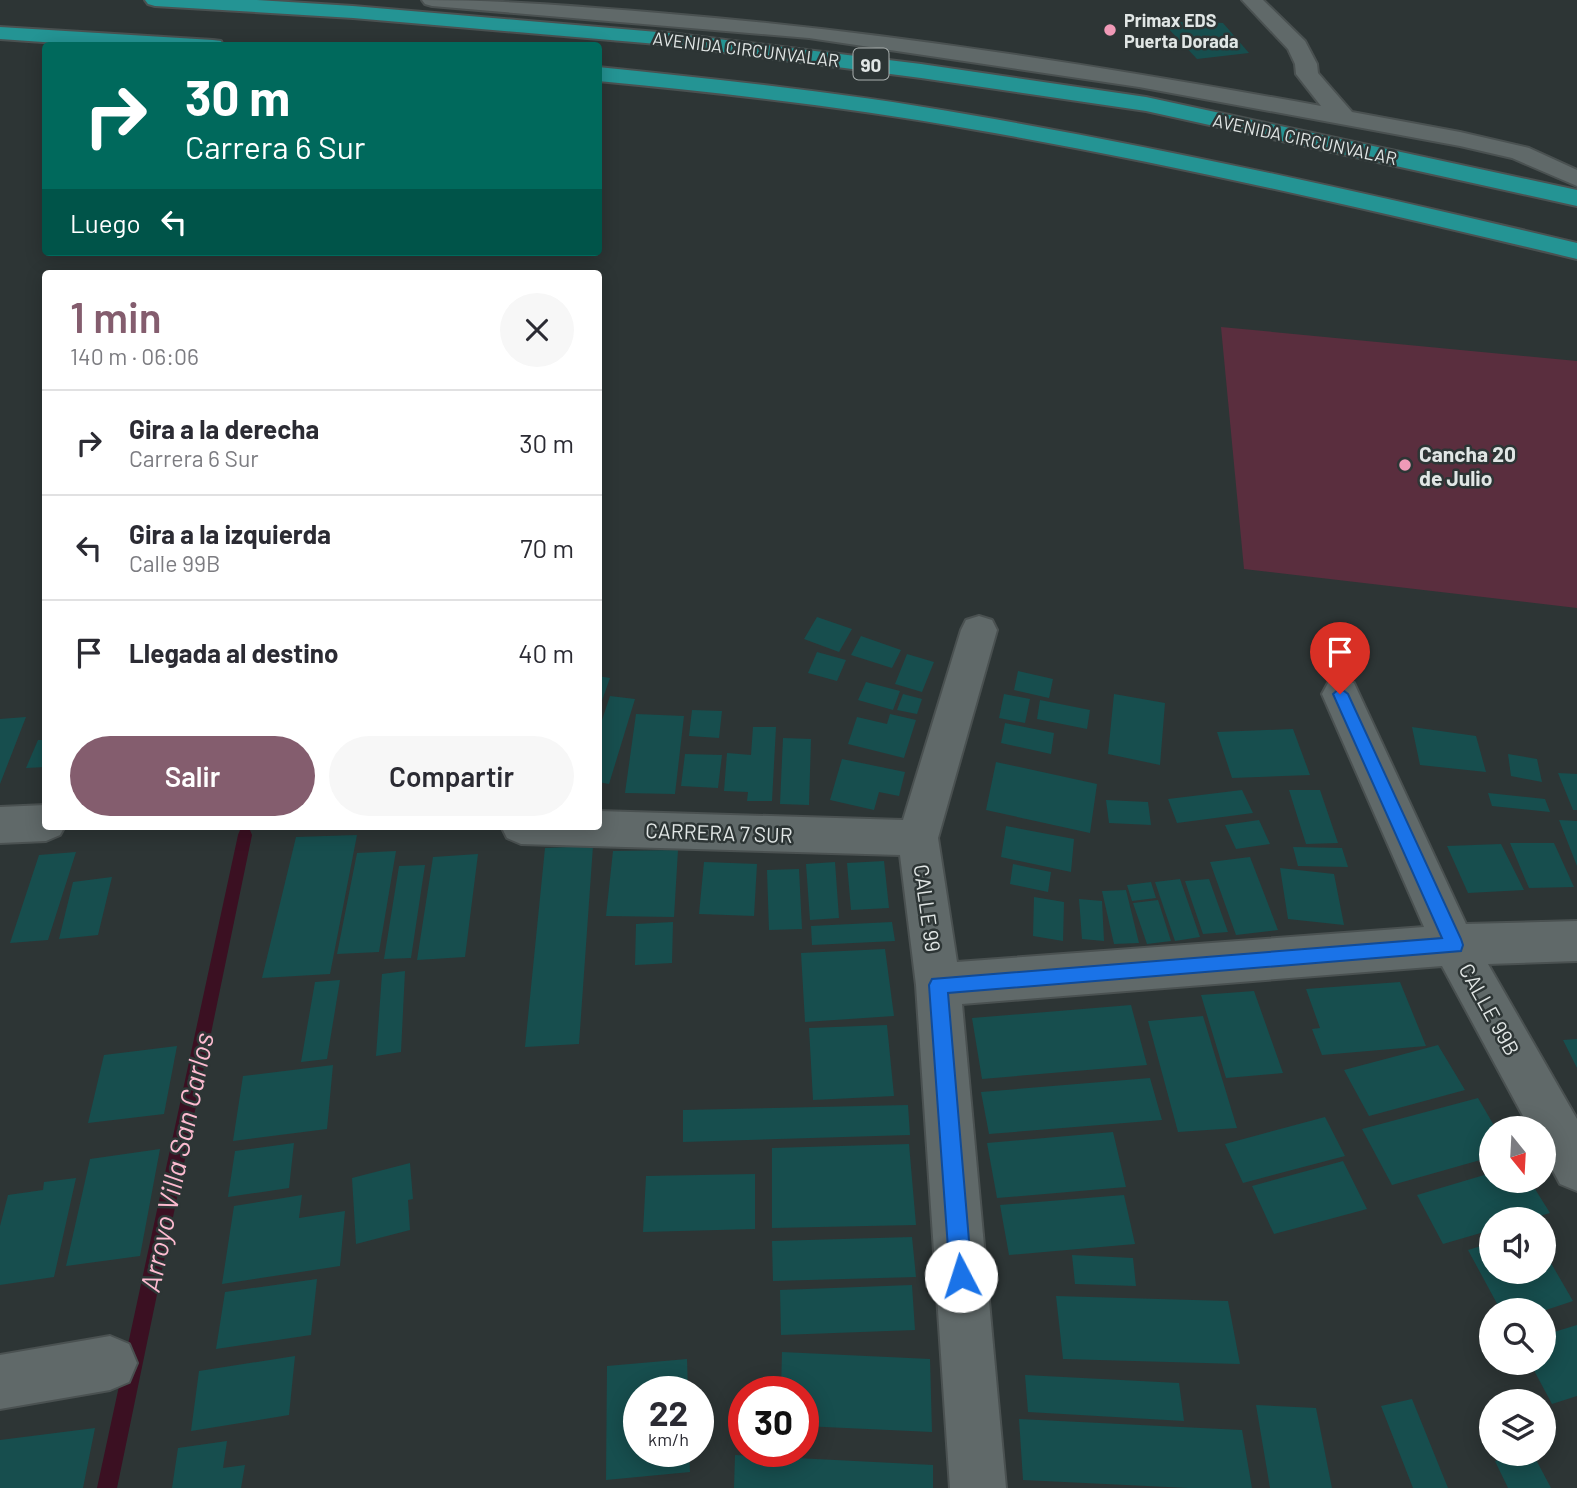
<!DOCTYPE html>
<html lang="es">
<head>
<meta charset="utf-8">
<style>
  :root { --surface:#fff; --page:#f7f7f7; --text:#2b2b33; --muted:#7c7c81; --line:#e1e1e2; --accent:#845d6e }
  body { margin:0; font-family:Barlow,sans-serif; background:var(--page); color:var(--text); height:100vh; display:flex; flex-direction:column; font-size:26px; white-space:nowrap }
  * { box-sizing:border-box; margin:0 }
  p { font-size:23px; color:var(--muted) }
  .icon { flex:none; width:38px; height:38px; fill:none; stroke:currentColor; stroke-width:2; stroke-linecap:round; stroke-linejoin:round }
  .map { position:relative; flex:1; overflow:hidden }
  .side { position:absolute; left:42px; top:270px; width:560px; height:560px; display:flex; flex-direction:column; background:var(--surface); border-radius:7px; box-shadow:0 4px 18px #0003 }
  .side>* { flex:none }
  .guide { position:absolute; left:42px; top:42px; width:560px; height:214px; border-radius:7px; box-shadow:0 4px 18px #0003; background:#00695c; color:#fff; overflow:hidden }
  .needle { width:46px; rotate:162deg }
  .tools { position:absolute; left:1479px; top:1116px; display:grid; gap:14px }
  .tools a { display:grid; place-items:center; width:77px; height:77px; border-radius:50%; background:var(--surface); box-shadow:0 4px 18px #0003; font-size:35px }
  .speed { position:absolute; left:623px; top:1376px; display:flex; gap:14px; font-size:35px; font-weight:700; text-align:center }
  .speed>* { display:grid; place-content:center; width:91px; height:91px; border-radius:50%; background:var(--surface); box-shadow:0 4px 18px #0003; line-height:1 }
  .speed small { font-size:18px; font-weight:400 }
  .speed .limit { border:10px solid #d22; background:#fff; color:#111 }
  .pin { position:absolute; display:grid; place-items:center; width:60px; height:60px; color:#fff; margin:-72px -30px; border-radius:50% 50% 50% 0; rotate:-45deg; box-shadow:0 0 7px #0007 }
  .pin .icon { rotate:45deg }
  .me { position:absolute; width:77px; margin:-38px; rotate:355deg; stroke-linejoin:round; filter:drop-shadow(0 0 5px #0008) }
  .turn { display:flex; align-items:center; gap:24px; height:147px; padding:0 28px; font-size:32px }
  .turn .icon { width:91px; height:91px; stroke-width:2.5 }
  .turn b { display:block; font-size:49px; line-height:60px }
  .then { display:flex; align-items:center; height:66px; padding:0 28px; background:#0003; gap:14px; font-size:26px }
  .round { display:grid; place-items:center; flex:none; width:74px; height:74px; border-radius:37px; background:var(--page) }
  .summary { display:flex; align-items:center; justify-content:space-between; height:119px; padding:0 28px }
  h1 { font-size:42px; font-weight:600; line-height:52px; color:var(--accent) }
  .button { display:flex; gap:14px; margin-top:auto; padding:14px 28px }
  .button a { flex:1; height:80px; border-radius:42px; background:var(--accent); color:#fff; font-size:28px; font-weight:600; line-height:80px; text-align:center }
  .button a+a { background:var(--page); color:var(--text) }
  ul { padding:0; list-style:none }
  li { display:flex; align-items:center; gap:21px; height:105px; padding:0 28px; border-top:2px solid var(--line) }
  li div { flex:1 }
  li b { display:block; font-size:26px }
  li em { font-style:normal }
  .map>svg:first-child { display:block }
  .green { fill:#5a2e3e }
  .lines { fill:none; stroke-linecap:round; stroke-linejoin:round }
  .stream { fill:#3b1022; fill-rule:evenodd }
  .building { fill:#174e4e }
  .minor-casing { stroke:#4a5151; stroke-width:4 }
  .trunk-casing { stroke:#4a5151; stroke-width:4 }
  .minor { fill:#606969; fill-rule:evenodd }
  .trunk { fill:#249494; fill-rule:evenodd }
  .route { fill:#1a73e8; stroke:#114b97; stroke-width:2 }
  .poi-dot { fill:#f09ab7; stroke:#2d3535; stroke-width:2.5 }
  .labels { text-anchor:middle; dominant-baseline:central; stroke-width:5; stroke-linejoin:round; paint-order:stroke }
  .far-poi-label { font-size:18px; font-weight:bold; fill:#e1e6e5; stroke:#2d3535; text-anchor:start }
  .far-street-label { font-size:18px; fill:#e1e6e5; stroke:#2d3535 }
  .shield { fill:#2d3535; stroke:#abb1b0; stroke-width:2 }
  .shield-label { font-size:19px; font-weight:bold; fill:#e1e6e5 }
  .poi-label { font-size:21px; font-weight:bold; fill:#e1e6e5; stroke:#2d3535; text-anchor:start }
  .street-label { font-size:21px; fill:#e1e6e5; stroke:#2d3535 }
  .near-water-label { font-size:28px; font-style:italic; fill:#fdbbd0; stroke:#2d3535 }
</style>
</head>
<body>
<div class="map">
<svg width="1577" height="1488" viewBox="0 0 1577 1488">
  <rect width="100%" height="100%" fill="#2d3535"/>
  <path class="green" d="M1221,327L1577,361V608L1244,569Z"/>
  <g class="lines">
    <path class="stream" d="M245,829L250,830L252,835L117,1488H97L238,835L240,830Z"/>
  </g>
  <path class="building" d="M1191,21L1223,23L1249,53L1197,59L1164,24Z
    M817,617L852,629L839,652L804,639Z
    M861,636L901,650L892,668L851,655Z
    M817,652L846,660L837,681L808,673Z
    M907,654L934,662L922,692L895,684Z
    M1018,671L1053,679L1049,698L1014,690Z
    M598,676L610,678L599,709H598Z
    M866,682L900,691L893,710L858,700Z
    M903,694L922,699L917,714L897,710Z
    M1004,694L1030,699L1025,723L999,718Z
    M1114,694L1165,703L1160,765L1108,754Z
    M610,696L635,699L609,784L598,782V732Z
    M1040,700L1090,710L1087,729L1037,719Z
    M692,710L722,711L719,738L689,736Z
    M636,714L684,716L675,794L625,793Z
    M890,714L916,720L904,758L848,744L857,717L887,724Z
    M26,717L0,784V719Z
    M1005,723L1054,733L1051,754L1001,743Z
    M753,727H776L772,801H747L748,792L724,791L727,753L751,755Z
    M1412,727L1476,736L1486,772L1420,765Z
    M1293,729L1310,775L1232,778L1217,732Z
    M783,738L811,739L809,805L780,804Z
    M38,740H46V767L26,768Z
    M685,754L722,755L718,788L681,786Z
    M1508,754L1537,759L1542,782L1511,776Z
    M842,759L905,772L899,796L879,792L874,810L830,800Z
    M996,762L1097,784L1090,833L986,810Z
    M1558,773L1577,774V810H1573Z
    M1242,790L1253,813L1177,823L1168,799Z
    M1289,790H1320L1338,843L1306,844Z
    M1488,793L1545,799L1550,812L1492,806Z
    M1106,800L1148,802L1151,825L1109,823Z
    M1259,820L1270,844L1236,849L1225,825Z
    M1559,820L1577,821V866Z
    M1006,826L1074,839L1071,872L1001,857Z
    M357,835L330,974L262,978L296,837Z
    M1510,843H1554L1574,887L1529,888Z
    M1501,844L1524,890L1468,893L1447,846Z
    M593,846L579,1044L525,1047L545,848Z
    M1293,847L1342,848L1348,867L1298,866Z
    M678,850L674,917L606,916L613,851Z
    M396,851L379,952L337,954L357,853Z
    M76,852L48,940L10,943L39,855Z
    M478,854L465,957L417,960L433,857Z
    M1250,857L1278,930L1236,935L1210,862Z
    M884,861L889,908L851,910L847,863Z
    M704,862L757,864L754,916L699,914Z
    M835,862L839,918L810,920L806,864Z
    M1013,864L1051,872L1048,892L1010,884Z
    M425,865L411,958L384,959L399,866Z
    M1280,868L1334,874L1344,925L1288,919Z
    M799,869L802,929L769,930L767,870Z
    M112,877L98,935L59,939L73,882Z
    M1180,879L1200,937L1175,941L1155,882Z
    M1209,879L1228,932L1203,934L1185,881Z
    M1151,882L1156,898L1132,901L1127,885Z
    M1126,890L1139,943L1114,944L1102,891Z
    M1034,897L1064,902L1063,941L1033,936Z
    M1079,899L1102,901L1104,941L1082,939Z
    M1158,900L1171,941L1147,944L1133,903Z
    M673,922L672,963L635,965L636,924Z
    M892,922L895,941L812,945L811,926Z
    M885,949L894,1016L805,1022L801,953Z
    M405,971L401,1052L376,1056L382,974Z
    M340,980L327,1059L301,1062L315,982Z
    M1400,982L1426,1046L1322,1055L1312,1029L1320,1028L1306,989Z
    M1254,991L1283,1073L1226,1078L1201,995Z
    M1131,1005L1147,1065L982,1079L972,1018Z
    M1203,1016L1237,1128L1178,1132L1148,1021Z
    M887,1025L894,1096L813,1100L809,1028Z
    M1577,1039V1068L1563,1040Z
    M1438,1045L1465,1090L1369,1116L1344,1070Z
    M177,1046L164,1114L88,1123L104,1055Z
    M333,1065L327,1129L233,1141L243,1076Z
    M1150,1078L1162,1120L989,1134L981,1092Z
    M1478,1098L1496,1129H1491V1157L1392,1185L1362,1129Z
    M908,1105L910,1135L683,1142V1110Z
    M1325,1117L1345,1156L1243,1183L1225,1144Z
    M1113,1132L1126,1187L997,1198L987,1143Z
    M294,1143L289,1188L228,1197L235,1151Z
    M909,1144L916,1225L772,1228V1148Z
    M160,1149L140,1256L66,1266L90,1159Z
    M1343,1161L1367,1209L1274,1234L1252,1186Z
    M410,1163L413,1199L408,1200L410,1230L356,1244L352,1178Z
    M1491,1173V1181H1530L1550,1213L1526,1220H1491V1230L1443,1244L1417,1195Z
    M755,1174V1229L643,1232L646,1176Z
    M76,1178L54,1277L0,1285V1226L8,1195L43,1190L44,1182Z
    M302,1195L299,1218L345,1211L340,1266L222,1284L234,1206Z
    M1124,1195L1135,1244L1009,1255L1000,1205Z
    M912,1237L916,1277L773,1281L772,1241Z
    M1491,1243V1272H1544V1251L1573,1301L1543,1311H1501L1468,1250Z
    M1072,1255L1133,1258L1136,1286L1075,1284Z
    M317,1279L311,1335L216,1349L225,1292Z
    M912,1285L915,1330L781,1335L780,1290Z
    M1056,1296L1228,1301L1240,1364L1063,1359Z
    M1577,1325V1396L1552,1404L1530,1363H1544V1335Z
    M782,1352L930,1359L932,1432L803,1426V1391H781Z
    M295,1356L289,1415L191,1431L199,1371Z
    M687,1359L688,1391H639V1451H689L690,1472L606,1480L607,1366Z
    M1025,1375L1179,1383L1184,1421L1028,1412Z
    M1412,1399L1448,1488H1413L1381,1406Z
    M1256,1405L1316,1408L1332,1488H1270Z
    M1019,1419L1242,1430L1252,1488H1188L1023,1480Z
    M95,1428L83,1488H0V1440Z
    M227,1441L223,1468L245,1465L241,1488H172L178,1448Z
    M1517,1454H1533L1551,1488H1508L1495,1461Z
    M735,1455L933,1465V1488H734Z"/>
  <g class="lines">
    <g class="minor-casing">
      <path id="minor" d="M422,0C505,0 587,7 670,14C889,32 1105,67 1321,106L1296,74L1295,64L1288,49L1242,0H1263L1305,41L1317,64L1318,73L1352,112L1460,132L1529,148L1577,170V186L1512,158L1460,146L1139,87L809,38L432,6L425,4Z
        M979,616L992,620L997,630L938,838L957,962L1424,927L1322,694L1328,683L1341,679L1354,683L1466,924L1577,921V961L1488,964L1577,1119V1191L1560,1184L1544,1154V1129H1530L1442,966L962,1004L1006,1488H950L916,985L900,855L521,844L507,838L501,826H598V811L903,820L961,630L966,620Z
        M46,805V826H65L60,835L46,841L0,843V807Z
        M110,1336L129,1344L137,1363L129,1382L110,1390L0,1409V1355Z"/>
    </g>
    <g class="trunk-casing">
      <path id="trunk" d="M145,0H257L353,6L669,33L921,64L1146,97L1577,190V206L1146,111L921,78L669,45L353,18L155,6L148,4Z
        M0,27L213,40L221,41L223,46H100L0,39Z
        M598,67C723,80 848,93 971,115C1175,150 1376,195 1577,243V259C1376,211 1175,164 971,129C848,107 723,93 598,81Z"/>
    </g>
    <use href="#minor" class="minor"/>
    <use href="#trunk" class="trunk"/>
  </g>
  <path class="route" d="M1340,688L1348,694L1461,939L1463,945L1461,951L948,993L972,1276L968,1284L961,1287L953,1284L950,1276L929,985L932,979L1442,938L1333,694Z"/>
  <g class="poi-dot">
    <circle cx="1110" cy="30" r="7"/>
    <circle cx="1405" cy="465" r="7"/>
  </g>
  <g class="labels">
    <g class="far-poi-label">
      <text x="1124" y="20">Primax EDS<tspan x="1124" dy="21">Puerta Dorada</tspan></text>
    </g>
    <g class="far-street-label">
      <text transform="translate(746 49) rotate(7)">AVENIDA CIRCUNVALAR</text>
      <text transform="translate(1305 139) rotate(12)">AVENIDA CIRCUNVALAR</text>
    </g>
    <rect class="shield" x="853.5" y="48.5" width="35" height="31" rx="5"/>
    <g class="shield-label">
      <text x="871" y="64">90</text>
    </g>
    <g class="poi-label">
      <text x="1419" y="453">Cancha 20<tspan x="1419" dy="24">de Julio</tspan></text>
    </g>
    <g class="street-label">
      <text transform="translate(719 832) rotate(2)">CARRERA 7 SUR</text>
      <text transform="translate(928 908) rotate(82)">CALLE 99</text>
      <text transform="translate(1490 1009) rotate(61)">CALLE 99B</text>
    </g>
    <g class="near-water-label">
      <text transform="translate(176 1162) rotate(-78)">Arroyo Villa San Carlos</text>
    </g>
  </g>
</svg>
<div class="tools">
<a><svg class="needle" viewBox="-14 -14 28 28"><path d="M0-13l5 13h-10z" fill="#e53935"/><path d="M0 13l5-13h-10z" fill="#7c7c81"/></svg></a>
<a><svg class="icon" aria-label="sound" viewBox="0 0 24 24"><path d="M4 9h4l5-4v14l-5-4H4zM17 9q2 3 0 6"/></svg></a>
<a><svg class="icon" aria-label="search" viewBox="0 0 24 24"><circle cx="10" cy="10" r="6"/><path d="M15 15l6 6"/></svg></a>
<a><svg class="icon" aria-label="layers" viewBox="0 0 24 24"><path d="M12 4l9 5-9 5-9-5zM3 14l9 5 9-5"/></svg></a>
</div>
<div class="speed"><div>22<small>km/h</small></div><div class="limit">30</div></div>
<div class="pin" style="left:1340px;top:694px;background:#d93025"><svg class="icon" aria-label="arrive" viewBox="0 0 24 24"><path d="M6 21V4h12l-3 4 3 4H6"/></svg></div>
<svg class="me" style="left:961px;top:1276px" viewBox="-20 -20 40 40"><circle r="19" fill="#fff"/><path d="M0-13L10 11 0 6-10 11z" fill="#1a73e8"/></svg>
<div class="guide">
<div class="turn"><svg class="icon" aria-label="right" viewBox="0 0 24 24"><path d="M7 20v-9h11M14 6l5 5-5 5"/></svg><div><b>30 m</b>Carrera 6 Sur</div></div>
<div class="then">Luego<svg class="icon" aria-label="left" viewBox="0 0 24 24"><path d="M17 20v-9H6M10 6l-5 5 5 5"/></svg></div>
</div>
<section class="side">
<div class="summary"><div><h1>1 min</h1><p>140 m · 06:06</p></div><a class="round"><svg class="icon" aria-label="close" viewBox="0 0 24 24"><path d="M6 6l12 12M18 6L6 18"/></svg></a></div>
<ul>
<li><svg class="icon" aria-label="right" viewBox="0 0 24 24"><path d="M7 20v-9h11M14 6l5 5-5 5"/></svg><div><b>Gira a la derecha</b><p>Carrera 6 Sur</p></div><em>30 m</em></li>
<li><svg class="icon" aria-label="left" viewBox="0 0 24 24"><path d="M17 20v-9H6M10 6l-5 5 5 5"/></svg><div><b>Gira a la izquierda</b><p>Calle 99B</p></div><em>70 m</em></li>
<li><svg class="icon" aria-label="arrive" viewBox="0 0 24 24"><path d="M6 21V4h12l-3 4 3 4H6"/></svg><div><b>Llegada al destino</b></div><em>40 m</em></li>
</ul>
<div class="button"><a>Salir</a><a>Compartir</a></div>
</section>
</div>
</body>
</html>
